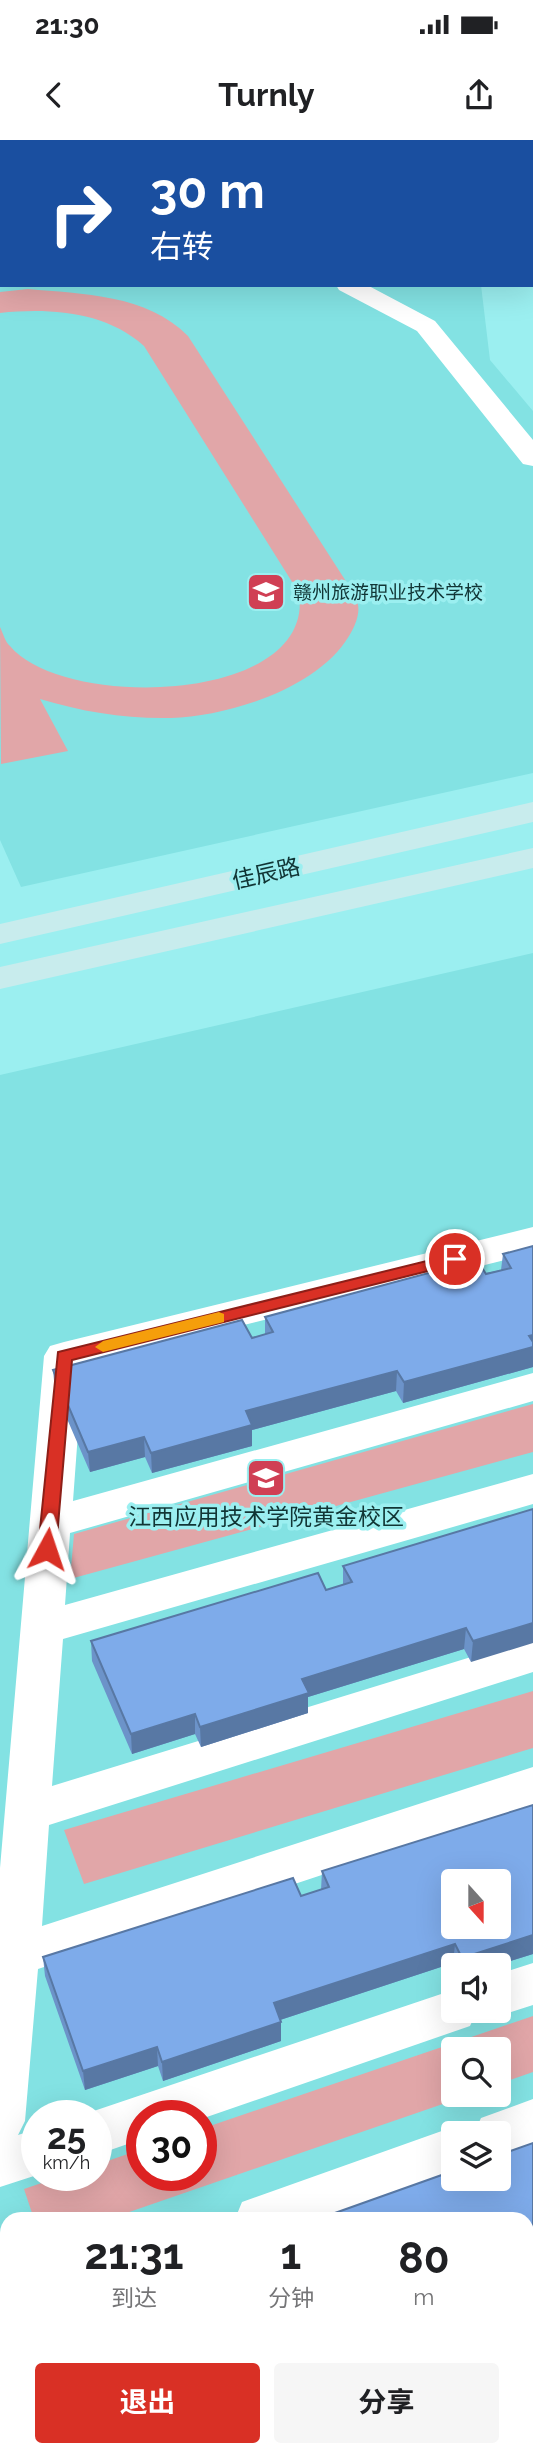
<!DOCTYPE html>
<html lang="zh">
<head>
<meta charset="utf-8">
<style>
  :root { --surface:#fff; --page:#f6f6f6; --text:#202124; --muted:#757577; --accent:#d93025 }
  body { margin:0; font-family:Raleway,"Noto Sans SC",sans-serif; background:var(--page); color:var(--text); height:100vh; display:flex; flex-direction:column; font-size:26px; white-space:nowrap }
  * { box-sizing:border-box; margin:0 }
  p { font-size:23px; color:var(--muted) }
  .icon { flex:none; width:38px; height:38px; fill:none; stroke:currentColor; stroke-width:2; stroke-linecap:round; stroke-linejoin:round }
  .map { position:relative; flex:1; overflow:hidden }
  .drawer { position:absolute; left:0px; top:2072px; width:534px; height:245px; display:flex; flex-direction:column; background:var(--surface); border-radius:21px 21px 0 0; box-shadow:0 7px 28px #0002 }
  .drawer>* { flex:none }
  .banner { position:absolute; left:0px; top:0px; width:534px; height:147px; box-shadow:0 7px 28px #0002; background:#1a4fa0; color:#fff; overflow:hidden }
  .needle { width:46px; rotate:159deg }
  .buttons { position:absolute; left:441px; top:1729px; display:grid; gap:14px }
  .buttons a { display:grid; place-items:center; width:70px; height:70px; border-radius:7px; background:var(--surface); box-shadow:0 7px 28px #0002; font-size:35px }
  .speed { position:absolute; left:21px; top:1960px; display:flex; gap:14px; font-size:35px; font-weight:700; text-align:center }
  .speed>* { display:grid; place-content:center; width:91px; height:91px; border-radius:50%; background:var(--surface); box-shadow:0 7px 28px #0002; line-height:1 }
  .speed small { font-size:18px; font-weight:400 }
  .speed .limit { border:10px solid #d22; background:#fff; color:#111 }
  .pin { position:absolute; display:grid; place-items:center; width:60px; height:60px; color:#fff; margin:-30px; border:4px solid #fff; border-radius:50%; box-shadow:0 2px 7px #0007 }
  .me { position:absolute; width:77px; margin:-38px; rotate:5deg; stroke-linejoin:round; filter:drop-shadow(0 0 5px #0008) }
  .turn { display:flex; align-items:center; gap:24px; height:147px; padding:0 35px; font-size:32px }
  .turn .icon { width:91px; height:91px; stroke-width:2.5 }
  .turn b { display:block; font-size:49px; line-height:60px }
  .eta { display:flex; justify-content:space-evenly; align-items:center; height:119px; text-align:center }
  .eta b { font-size:42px; font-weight:700; line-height:49px }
  .cta { display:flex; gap:14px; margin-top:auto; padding:14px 35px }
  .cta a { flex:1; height:80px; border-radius:7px; background:var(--accent); color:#fff; font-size:28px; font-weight:700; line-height:80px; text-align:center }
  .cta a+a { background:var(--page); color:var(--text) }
  .status { display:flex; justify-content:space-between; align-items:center; height:49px; padding:0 35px; background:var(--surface); direction:ltr }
  .status svg { height:19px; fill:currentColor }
  header { display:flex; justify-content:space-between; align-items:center; height:91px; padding:0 35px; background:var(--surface); font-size:32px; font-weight:700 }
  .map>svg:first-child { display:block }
  .built { fill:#83e2e3; fill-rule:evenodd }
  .green { fill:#e1a6a8 }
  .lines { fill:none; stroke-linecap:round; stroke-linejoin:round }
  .street { fill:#fff; fill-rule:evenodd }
  .secondary { fill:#c8eced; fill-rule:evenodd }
  .wall { fill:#6c93c9 }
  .shaded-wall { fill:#5878a4 }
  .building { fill:#7eabea; stroke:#5878a4; stroke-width:2; fill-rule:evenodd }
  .route { fill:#d93025; stroke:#8d1f18; stroke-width:2 }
  .slow { fill:#f59e0b }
  .labels { text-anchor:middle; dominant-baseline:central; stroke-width:7; stroke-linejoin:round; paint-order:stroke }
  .far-poi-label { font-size:19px; fill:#113535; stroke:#9beff0; text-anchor:start }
  .street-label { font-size:23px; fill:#113535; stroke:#9beff0 }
  .poi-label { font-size:23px; fill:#113535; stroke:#9beff0 }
</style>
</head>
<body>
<div class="status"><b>21:30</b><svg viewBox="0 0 49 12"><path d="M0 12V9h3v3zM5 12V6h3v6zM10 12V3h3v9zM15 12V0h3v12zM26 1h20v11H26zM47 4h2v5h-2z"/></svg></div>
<header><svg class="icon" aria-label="back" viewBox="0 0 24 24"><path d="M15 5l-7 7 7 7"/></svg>Turnly<svg class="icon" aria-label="share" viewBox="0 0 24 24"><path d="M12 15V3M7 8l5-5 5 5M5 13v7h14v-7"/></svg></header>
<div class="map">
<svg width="533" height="2317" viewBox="0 0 533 2317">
  <rect width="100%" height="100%" fill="#9beff0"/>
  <path class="built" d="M0,0H463L2,2V145H481L490,220L533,271V633L21,747L0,700Z
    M533,813V2317H0V935ZM453,1741H499V1787H453ZM453,1825H499V1871H453ZM453,1909H499V1955H453ZM37,1976H96V2035H37ZM142,1976H201V2035H142ZM453,1993H499V2039H453ZM7,2079H527V2310H7Z"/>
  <path class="green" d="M28,149C82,154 147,154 188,196L349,446C352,452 357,459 358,465C360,475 354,488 349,496C318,548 230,576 171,578C126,579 83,572 40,559L68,611L1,624L0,487C3,493 5,502 10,506C64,571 316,564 299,453L144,206C105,171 49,168 0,173V152Z
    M533,1264V1312L70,1439L74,1394Z
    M533,1551V1608L84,1744L64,1690Z
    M533,1876V1932L499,1944V1909H453V1955H469L109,2079H34L24,2049L65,2035H96V2025L142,2009V2035H201V1989Z
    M533,2250V2317H363L381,2310H527V2253Z"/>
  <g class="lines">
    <path class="street" d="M197,0H219V2H197Z
      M336,145H367L435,181L533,300V326L523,324L417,191L339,150Z
      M533,1087V1113L83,1225L73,1361L533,1233V1261L70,1393L65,1465L533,1334V1364L63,1499L52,1646L533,1498V1532L49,1685L42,1786L533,1627V1665L38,1829L25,1981L18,1995L37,1989V2035L0,2047V1728L44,1216L50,1206L64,1202Z
      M533,1823V1865L499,1876L484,1871H499V1834Z
      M453,1850V1871H477L470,1886L201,1979V1976H142V1999L96,2015V1976H79Z
      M533,1959V2005L499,2017V1993H474L481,1978Z
      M453,1987L469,1993H453V2033L326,2079H235L242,2062Z
      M7,2144V2194L0,2197V2147Z
      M533,2172V2223L527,2225V2174Z
      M193,2310H263L260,2317H190Z"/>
    <path class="secondary" d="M533,662V682L0,804V784Z
      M533,708V728L0,849V827Z"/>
  </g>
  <path class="wall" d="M2,0H150V2H38Z
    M0,17H2V87H0Z
    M533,1106V1227L403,1263L396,1251L252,1290V1306L152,1333L145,1317L90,1332L55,1251L53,1230L252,1198L265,1195V1177L501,1130L503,1114Z
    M533,1369L471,1522L464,1509L308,1557V1573L201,1607L195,1594L132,1614L92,1521L91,1501L326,1450L343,1445V1426Z
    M533,1665V1814L498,1825H454L453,1823L280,1880L281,1882V1901L163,1941L158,1926L85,1950L45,1836L43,1817L301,1756L321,1750L322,1731Z"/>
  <path class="shaded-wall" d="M533,1195V1227L403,1263L404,1242Z
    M397,1231L396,1251L252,1290V1306L152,1333L151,1313L246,1271Z
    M144,1297L145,1317L90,1332L88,1312Z
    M533,1483V1503L471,1522L473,1501Z
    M466,1488L464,1509L308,1557V1573L201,1607L200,1587L302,1539Z
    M195,1574V1594L132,1614L131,1594Z
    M533,1795V1814L498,1825H461L462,1818Z
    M455,1804L453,1823L274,1882V1863Z
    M281,1882V1901L163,1941L162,1922Z
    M157,1907L158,1926L85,1950L83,1931Z
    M533,2128V2145L527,2147V2130Z
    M65,2310H80L66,2315Z"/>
  <path class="building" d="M60,0H144V2H60Z
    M255,0H376L375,2H254Z
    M0,17H2V71L0,70Z
    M533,1106V1195L529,1196L533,1202V1207L404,1242L397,1231L246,1271L252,1285L151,1313L144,1297L88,1312L53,1230L242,1180L252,1198L273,1192L265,1177L477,1120L486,1134L511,1128L503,1114Z
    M533,1369V1483L473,1501L466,1488L302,1539L309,1553L200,1587L195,1574L131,1594L91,1501L318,1433L326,1450L352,1442L343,1426Z
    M533,1665V1795L462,1818L455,1804L274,1863L281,1882L162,1922L157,1907L83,1931L43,1817L293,1738L301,1756L329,1747L322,1731ZM453,1741H499V1787H453Z
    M533,2003V2128L527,2130V2079H318L453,2031V2039H499V2015Z"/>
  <path class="route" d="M455,1114L460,1116V1123L72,1220L56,1409L47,1416L41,1414L38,1409L58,1212Z"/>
  <path class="slow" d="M219,1172L224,1174V1182L103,1212L95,1207L103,1201Z"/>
  <defs>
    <g id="school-square" transform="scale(2.0125)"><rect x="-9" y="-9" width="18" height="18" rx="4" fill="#d03f54" stroke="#9beff0"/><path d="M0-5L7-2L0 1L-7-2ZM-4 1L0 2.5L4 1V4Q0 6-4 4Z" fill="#fff"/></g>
    <g id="university-square" transform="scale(2.0125)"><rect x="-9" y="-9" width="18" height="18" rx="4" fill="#d03f54" stroke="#9beff0"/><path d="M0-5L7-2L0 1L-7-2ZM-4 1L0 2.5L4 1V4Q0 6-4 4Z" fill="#fff"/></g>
  </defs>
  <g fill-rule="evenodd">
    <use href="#school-square" x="266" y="452"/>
    <use href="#university-square" x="266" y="1338"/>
  </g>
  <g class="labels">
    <g class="far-poi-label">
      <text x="293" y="452">赣州旅游职业技术学校</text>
    </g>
    <g class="street-label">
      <text transform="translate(266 733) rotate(-13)">佳辰路</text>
    </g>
    <g class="poi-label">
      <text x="266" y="1376">江西应用技术学院黄金校区</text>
    </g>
  </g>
</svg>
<div class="buttons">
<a><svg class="needle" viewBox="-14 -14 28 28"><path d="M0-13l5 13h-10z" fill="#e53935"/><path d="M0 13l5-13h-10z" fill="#757577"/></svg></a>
<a><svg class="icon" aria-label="sound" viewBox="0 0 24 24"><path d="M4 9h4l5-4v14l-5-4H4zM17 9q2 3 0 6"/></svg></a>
<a><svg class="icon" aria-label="search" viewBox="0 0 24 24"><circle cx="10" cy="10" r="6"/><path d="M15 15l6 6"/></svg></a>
<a><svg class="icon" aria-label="layers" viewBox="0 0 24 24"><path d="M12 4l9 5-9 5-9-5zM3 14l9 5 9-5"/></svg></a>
</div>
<div class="speed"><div>25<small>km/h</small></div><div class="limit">30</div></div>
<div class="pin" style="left:455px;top:1119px;background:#d93025"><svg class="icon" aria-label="arrive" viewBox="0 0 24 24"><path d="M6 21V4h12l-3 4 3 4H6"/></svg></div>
<svg class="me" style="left:47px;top:1409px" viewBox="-20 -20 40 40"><path d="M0-17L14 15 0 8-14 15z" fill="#d93025" stroke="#fff" stroke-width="4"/></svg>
<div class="banner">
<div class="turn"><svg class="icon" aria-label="right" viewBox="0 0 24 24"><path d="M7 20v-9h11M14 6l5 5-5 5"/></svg><div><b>30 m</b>右转</div></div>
</div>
<section class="drawer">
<div class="eta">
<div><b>21:31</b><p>到达</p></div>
<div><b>1</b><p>分钟</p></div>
<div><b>80</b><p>m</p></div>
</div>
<div class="cta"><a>退出</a><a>分享</a></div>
</section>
</div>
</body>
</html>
